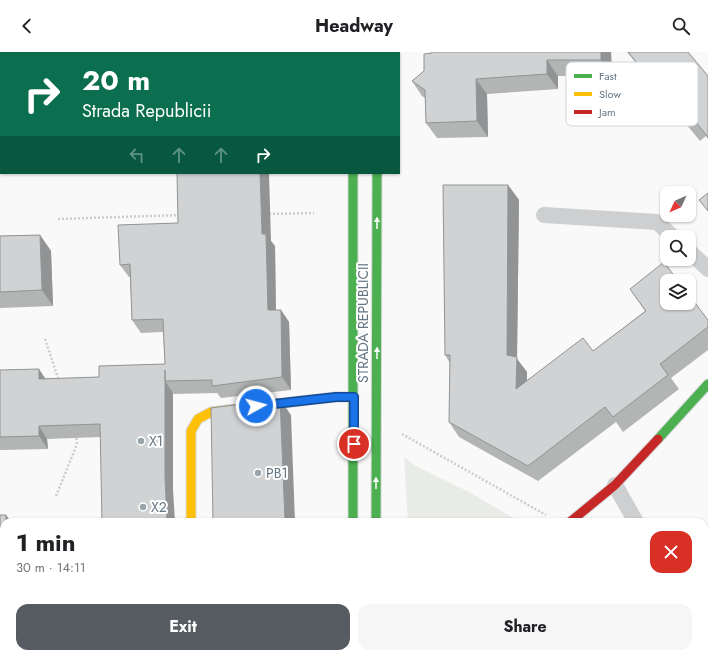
<!DOCTYPE html>
<html lang="en">
<head>
<meta charset="utf-8">
<style>
  :root { --surface:#fff; --page:#f6f6f6; --text:#202124; --muted:#757577; --accent:#565c61 }
  body { margin:0; font-family:Jost,sans-serif; background:var(--page); color:var(--text); height:100vh; display:flex; flex-direction:column; font-size:15px; white-space:nowrap }
  * { box-sizing:border-box; margin:0 }
  p { font-size:13px; color:var(--muted) }
  .icon { flex:none; width:22px; height:22px; fill:none; stroke:currentColor; stroke-width:2; stroke-linecap:round; stroke-linejoin:round }
  .map { position:relative; flex:1; overflow:hidden }
  .panel { position:absolute; left:0px; top:466px; width:708px; height:140px; display:flex; flex-direction:column; background:var(--surface); border-radius:12px 12px 0 0; box-shadow:0 1px 3px #0004 }
  .panel>* { flex:none }
  .guide { position:absolute; left:0px; top:0px; width:400px; height:122px; box-shadow:0 1px 3px #0004; background:#0b6e4f; color:#fff; overflow:hidden }
  .needle { width:26px; rotate:226deg }
  .tools { position:absolute; left:660px; top:134px; display:grid; gap:8px }
  .tools a { display:grid; place-items:center; width:36px; height:36px; border-radius:8px; background:var(--surface); box-shadow:0 1px 3px #0004; font-size:20px }
  .pin { position:absolute; display:grid; place-items:center; width:34px; height:34px; color:#fff; margin:-17px; border:2px solid #fff; border-radius:50%; box-shadow:0 1px 4px #0007 }
  .me { position:absolute; width:44px; margin:-22px; rotate:83deg; stroke-linejoin:round; filter:drop-shadow(0 0 3px #0008) }
  .turn { display:flex; align-items:center; gap:14px; height:84px; padding:0 16px; font-size:18px }
  .turn .icon { width:52px; height:52px; stroke-width:2.5 }
  .turn b { display:block; font-size:28px; line-height:34px }
  .lanes { display:flex; align-items:center; height:38px; padding:0 16px; background:#0003; justify-content:center; gap:20px; direction:ltr }
  .lanes .off { opacity:.35 }
  .round { display:grid; place-items:center; flex:none; width:42px; height:42px; border-radius:12px; background:var(--page) }
  .head { display:flex; align-items:center; justify-content:space-between; height:68px; padding:0 16px }
  h1 { font-size:24px; font-weight:700; line-height:30px }
  .action { display:flex; gap:8px; margin-top:auto; padding:8px 16px }
  .action a { flex:1; height:46px; border-radius:12px; background:var(--accent); color:#fff; font-size:16px; font-weight:700; line-height:46px; text-align:center }
  .action a+a { background:var(--page); color:var(--text) }
  header { display:flex; justify-content:space-between; align-items:center; height:52px; padding:0 16px; background:var(--surface); font-size:18px; font-weight:700 }
  .map>svg:first-child { display:block }
  .green { fill:#e8ebe6 }
  .lines { fill:none; stroke-linecap:round; stroke-linejoin:round }
  .fast-casing { stroke:#d5d6d7; stroke-width:11 }
  .slow-casing { stroke:#d5d6d7; stroke-width:11 }
  .jam-casing { stroke:#d5d6d7; stroke-width:11 }
  .path { stroke:#cbcccd; stroke-width:2.5; stroke-dasharray:2 2; stroke-linecap:butt }
  .lane { stroke:#cecfd0; stroke-width:16 }
  .street { stroke:#cecfd0; stroke-width:22 }
  .fast { stroke:#4caf50; stroke-width:9 }
  .slow { stroke:#ffc107; stroke-width:9 }
  .jam { stroke:#c62828; stroke-width:9 }
  .wall { fill:#b3b5b5 }
  .shaded-wall { fill:#929394 }
  .building { fill:#d0d2d3; stroke:#929394 }
  .oneway { fill:#f6fbf6 }
  .route-casing { stroke:#114b97; stroke-width:10 }
  .route { stroke:#1a73e8; stroke-width:7 }
  .poi-dot { fill:#99a4ac; stroke:#fff; stroke-width:1.5 }
  .labels { text-anchor:middle; dominant-baseline:central; stroke-width:4; stroke-linejoin:round; paint-order:stroke }
  .street-label { font-size:14px; fill:#657683; stroke:#fff }
  .poi-label { font-size:14px; fill:#657683; stroke:#fff; text-anchor:start }
  .key { fill:#fff; stroke:#d1d6da; stroke-width:1 }
  .key-label { font-size:11px; fill:#657683 }
</style>
</head>
<body>
<header><svg class="icon" aria-label="back" viewBox="0 0 24 24"><path d="M15 5l-7 7 7 7"/></svg>Headway<svg class="icon" aria-label="search" viewBox="0 0 24 24"><circle cx="10" cy="10" r="6"/><path d="M15 15l6 6"/></svg></header>
<div class="map">
<svg width="708" height="606" viewBox="0 0 708 606">
  <rect width="100%" height="100%" fill="#f9f9f9"/>
  <path class="green" d="M404,405L414,413L471,441L520,470H408Z"/>
  <g class="lines">
    <g class="fast-casing">
      <path id="fast" d="M353,0V1
        M353,121V470
        M300,349L336,345H354
        M658,387L708,332
        M376,470L377,121
        M393,602L394,606
        M357,606L372,602"/>
    </g>
    <g class="slow-casing">
      <path id="slow" d="M375,0V1
        M191,470V379L198,367L211,360L300,349"/>
    </g>
    <g class="jam-casing">
      <path id="jam" d="M570,470L615,433L658,387"/>
    </g>
    <path class="path" d="M269,162L314,161
      M58,167L182,163
      M45,287L59,329
      M402,382L546,463
      M56,444L77,392L76,382"/>
    <path class="lane" d="M544,163L657,170L673,185
      M689,199L708,217
      M615,433L636,470
      M700,602L701,606
      M594,606L596,602"/>
    <path class="street" d="M46,606L55,602"/>
    <use href="#fast" class="fast"/>
    <use href="#slow" class="slow"/>
    <use href="#jam" class="jam"/>
  </g>
  <path class="wall" d="M611,0L612,23L558,24V37L487,42L488,85L437,86L426,71L425,46L422,44L412,29L424,19Z
    M627,0H688L708,24V87L706,84L700,89Z
    M508,133L519,148L517,307L527,320V328L593,299L645,259L630,237L708,268V298L671,326L679,337L623,380L616,370L538,429L459,385L449,370L450,311L445,303Z
    M178,171L271,189L275,194L276,258H281L289,270L291,338L221,346L217,341L174,342L173,341V437L101,385L47,387L48,397L0,398V318L46,327L99,325L165,312L163,280L141,281L132,268L130,225H129L120,213Z
    M40,183L51,199L53,254L0,256V184Z
    M0,463H6L11,470H4V542H0Z
    M217,602H245L238,606H237L235,603L229,606H220Z
    M456,602H574L570,606H457Z"/>
  <path class="shaded-wall" d="M256,0H265V1H256Z
    M601,0H611L612,23L601,8Z
    M547,8L558,24V37L547,22Z
    M476,27L487,42L488,85L477,69Z
    M260,121H269L271,189L275,194L276,271L268,258L262,182Z
    M508,133L519,148L517,307L527,320L526,351L516,337L507,303Z
    M40,183L51,199L53,254L42,238Z
    M281,258L289,270L291,338L282,325Z
    M39,317L47,329L39,327Z
    M165,318V329L173,341V437L175,470H167L165,425Z
    M280,347L291,363L295,470H285Z
    M39,374L47,387L48,397L39,384Z
    M6,463L11,470H6Z
    M172,602H182L183,606H173Z"/>
  <path class="building" d="M173,0H256V1H173Z
    M432,0H601V8H547V22L476,27L477,69L426,71L425,38L412,29L424,19V2L432,1Z
    M628,0H688L708,24V85L695,69L689,73Z
    M177,121H260L262,182H266L268,258H281L282,325L212,334V328L165,329V318V425L167,470H102L100,372L39,374V384L0,385V318L39,317V327L99,325V314L165,312L163,267L132,268L130,212L120,213L118,173L178,171Z
    M443,133H508L507,303L517,305L516,337L583,286L593,299L646,259L630,237L664,210L678,229H667V251H689V243L708,268V275L660,312L668,323L613,365L605,355L528,414L449,370L450,303H445Z
    M708,141V159L699,148Z
    M40,183L42,238L0,240V184Z
    M280,347L285,470H213L211,356Z
    M0,463H6V470H4V526H0Z
    M86,602H172L173,606H78Z
    M456,602H545L540,606H457Z"/>
  <defs><path id="oneway-solid" d="M-6-.8H1V-3.2L6.5 0L1 3.2V.8H-6Z"/></defs>
  <g class="oneway">
    <use href="#oneway-solid" transform="translate(377 171) rotate(-90)"/>
    <use href="#oneway-solid" transform="translate(377 301) rotate(-90)"/>
    <use href="#oneway-solid" transform="translate(376 431) rotate(-90)"/>
  </g>
  <g class="lines">
    <g class="route-casing">
      <path id="route" d="M256,354L336,345H354V392"/>
    </g>
    <use href="#route" class="route"/>
  </g>
  <g class="poi-dot">
    <circle cx="141" cy="389" r="4"/>
    <circle cx="258" cy="421" r="4"/>
    <circle cx="143" cy="455" r="4"/>
  </g>
  <g class="labels">
    <g class="street-label">
      <text transform="translate(363 271) rotate(-90)">STRADA REPUBLICII</text>
    </g>
    <g class="poi-label">
      <text x="149" y="389">X1</text>
      <text x="266" y="421">PB1</text>
      <text x="151" y="455">X2</text>
    </g>
  </g>
  <rect x="566" y="10" width="132" height="64" rx="6" class="key"/>
  <rect x="574" y="22" width="18" height="4" fill="#4caf50"/>
  <rect x="574" y="40" width="18" height="4" fill="#ffc107"/>
  <rect x="574" y="58" width="18" height="4" fill="#c62828"/>
  <g class="key-label">
    <text x="599" y="28">Fast</text>
    <text x="599" y="46">Slow</text>
    <text x="599" y="64">Jam</text>
  </g>
</svg>
<div class="tools">
<a><svg class="needle" viewBox="-14 -14 28 28"><path d="M0-13l5 13h-10z" fill="#e53935"/><path d="M0 13l5-13h-10z" fill="#757577"/></svg></a>
<a><svg class="icon" aria-label="search" viewBox="0 0 24 24"><circle cx="10" cy="10" r="6"/><path d="M15 15l6 6"/></svg></a>
<a><svg class="icon" aria-label="layers" viewBox="0 0 24 24"><path d="M12 4l9 5-9 5-9-5zM3 14l9 5 9-5"/></svg></a>
</div>
<div class="pin" style="left:354px;top:392px;background:#d93025"><svg class="icon" aria-label="arrive" viewBox="0 0 24 24"><path d="M6 21V4h12l-3 4 3 4H6"/></svg></div>
<svg class="me" style="left:256px;top:354px" viewBox="-20 -20 40 40"><circle r="17" fill="#1a73e8" stroke="#fff" stroke-width="3"/><path d="M0-11L8 9 0 5-8 9z" fill="#fff"/></svg>
<div class="guide">
<div class="turn"><svg class="icon" aria-label="right" viewBox="0 0 24 24"><path d="M7 20v-9h11M14 6l5 5-5 5"/></svg><div><b>20 m</b>Strada Republicii</div></div>
<div class="lanes"><svg class="icon off" aria-label="left" viewBox="0 0 24 24"><path d="M17 20v-9H6M10 6l-5 5 5 5"/></svg><svg class="icon off" aria-label="ahead" viewBox="0 0 24 24"><path d="M12 20V5M6 11l6-6 6 6"/></svg><svg class="icon off" aria-label="ahead" viewBox="0 0 24 24"><path d="M12 20V5M6 11l6-6 6 6"/></svg><svg class="icon" aria-label="right" viewBox="0 0 24 24"><path d="M7 20v-9h11M14 6l5 5-5 5"/></svg></div>
</div>
<section class="panel">
<div class="head"><div><h1>1 min</h1><p>30 m · 14:11</p></div><a class="round" style="background:#d93025;color:#fff"><svg class="icon" aria-label="close" viewBox="0 0 24 24"><path d="M6 6l12 12M18 6L6 18"/></svg></a></div>
<div class="action"><a>Exit</a><a>Share</a></div>
</section>
</div>
</body>
</html>
